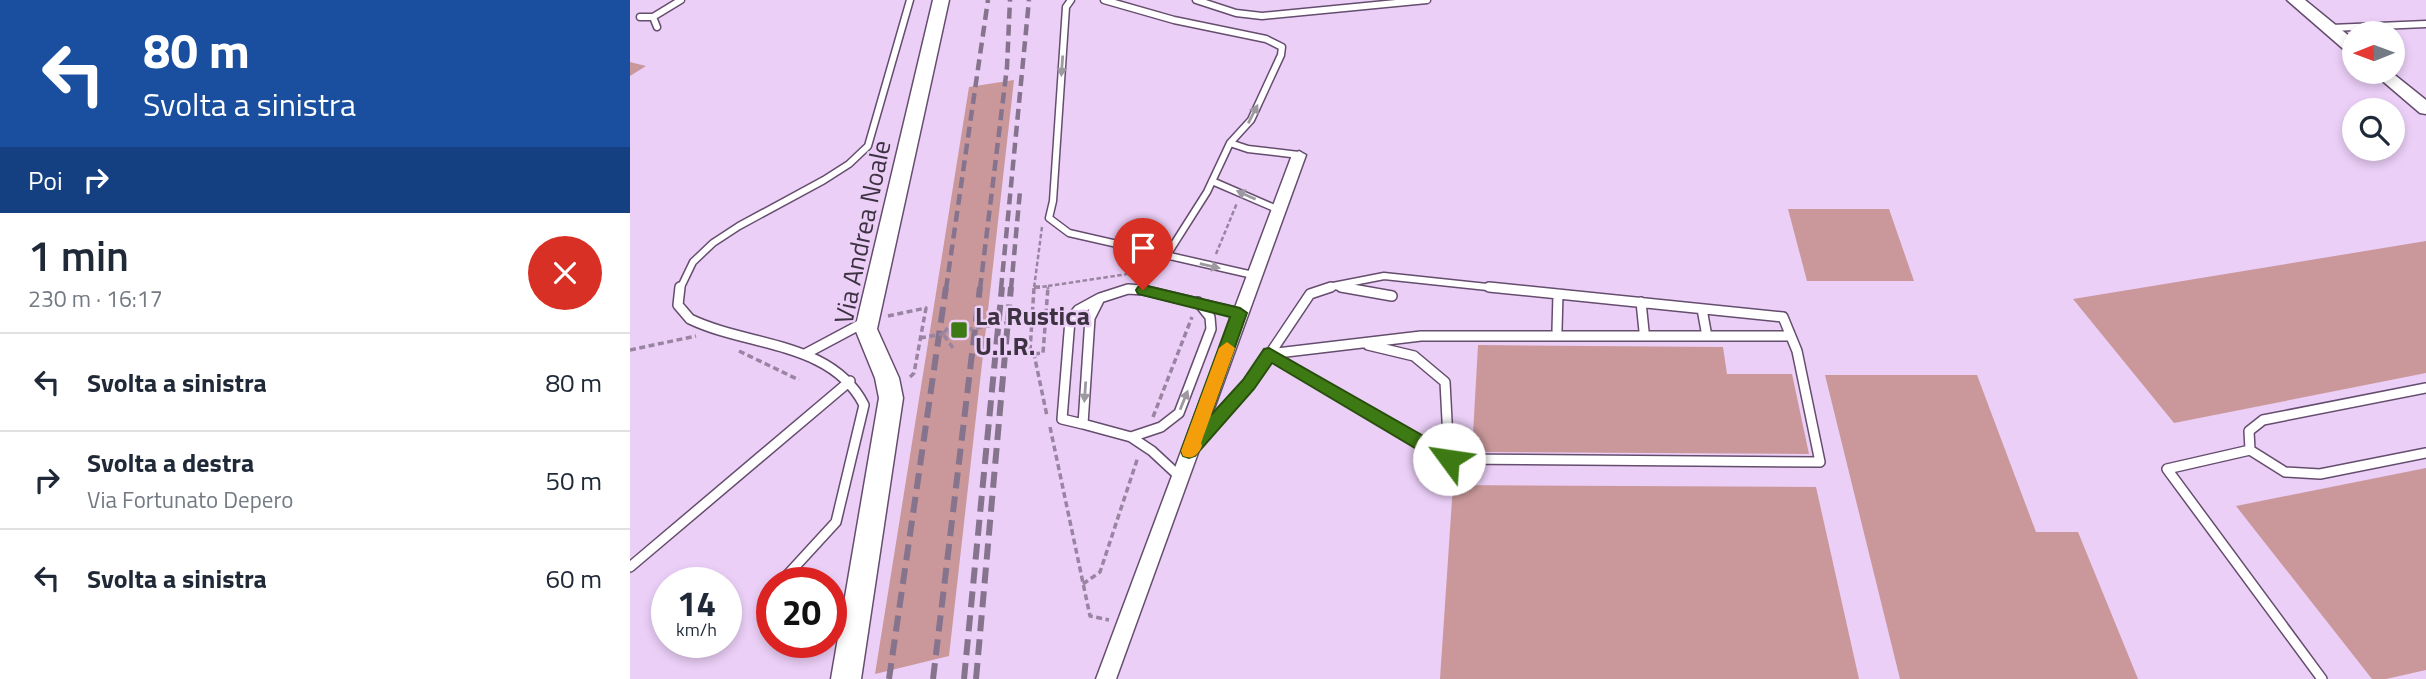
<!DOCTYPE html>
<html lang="it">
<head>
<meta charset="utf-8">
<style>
  :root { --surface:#fff; --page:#f6f6f7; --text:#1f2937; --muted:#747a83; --line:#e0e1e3 }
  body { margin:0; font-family:"Titillium Web",sans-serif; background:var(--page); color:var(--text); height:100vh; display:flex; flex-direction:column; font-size:26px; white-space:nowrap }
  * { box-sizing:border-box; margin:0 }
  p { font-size:23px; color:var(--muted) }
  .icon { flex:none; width:38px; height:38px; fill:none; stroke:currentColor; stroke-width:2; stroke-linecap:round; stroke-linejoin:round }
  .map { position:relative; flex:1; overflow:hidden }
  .sheet { display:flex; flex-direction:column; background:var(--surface); width:630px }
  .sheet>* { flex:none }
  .top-card { background:#1a4fa0; color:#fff; overflow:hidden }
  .needle { width:46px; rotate:269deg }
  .controls { position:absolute; left:1712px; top:21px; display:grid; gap:14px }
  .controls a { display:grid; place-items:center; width:63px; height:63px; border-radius:50%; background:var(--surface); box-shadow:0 4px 10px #0003; font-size:35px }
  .speed { position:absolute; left:21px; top:567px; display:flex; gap:14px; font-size:35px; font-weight:700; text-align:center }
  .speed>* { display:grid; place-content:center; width:91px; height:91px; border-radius:50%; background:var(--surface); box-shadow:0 4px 10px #0003; line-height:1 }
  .speed small { font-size:18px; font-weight:400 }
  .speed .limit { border:10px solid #d22; background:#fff; color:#111 }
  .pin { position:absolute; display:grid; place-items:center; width:60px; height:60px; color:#fff; margin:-72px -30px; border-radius:50% 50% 50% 0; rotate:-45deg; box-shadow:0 0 7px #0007 }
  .pin .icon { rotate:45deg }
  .me { position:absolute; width:77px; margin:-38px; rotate:301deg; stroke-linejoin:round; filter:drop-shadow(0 0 5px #0008) }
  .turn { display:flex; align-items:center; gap:24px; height:147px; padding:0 28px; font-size:32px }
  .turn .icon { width:91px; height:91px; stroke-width:2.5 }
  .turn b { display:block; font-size:49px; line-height:60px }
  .then { display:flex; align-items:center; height:66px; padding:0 28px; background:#0003; gap:14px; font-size:26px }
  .round { display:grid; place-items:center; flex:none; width:74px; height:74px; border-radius:37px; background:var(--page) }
  .head { display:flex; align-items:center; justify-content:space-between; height:119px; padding:0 28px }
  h1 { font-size:42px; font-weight:600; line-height:52px }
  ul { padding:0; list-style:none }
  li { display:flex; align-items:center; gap:21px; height:98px; padding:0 28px; border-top:2px solid var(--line) }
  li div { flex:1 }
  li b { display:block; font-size:26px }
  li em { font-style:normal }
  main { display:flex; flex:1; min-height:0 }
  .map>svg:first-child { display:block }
  .building { fill:#ca989a }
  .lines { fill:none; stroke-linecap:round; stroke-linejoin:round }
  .lane-far1-casing { stroke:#654d6e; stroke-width:9 }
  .lane-casing { stroke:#654d6e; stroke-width:12 }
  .street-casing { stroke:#654d6e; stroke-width:3 }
  .secondary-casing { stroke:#654d6e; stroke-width:3 }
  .path-far1 { stroke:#9985a2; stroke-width:2.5; stroke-dasharray:4.5 2.5; stroke-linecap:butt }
  .path { stroke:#9985a2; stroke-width:3.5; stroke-dasharray:6 3.5; stroke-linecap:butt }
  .lane-far1 { stroke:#fff; stroke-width:6 }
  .lane { stroke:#fff; stroke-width:9 }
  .street { fill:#fff; fill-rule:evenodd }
  .secondary { fill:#fff; fill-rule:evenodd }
  .rail-far1 { stroke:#86748e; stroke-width:4.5; stroke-dasharray:11 6; stroke-linecap:butt }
  .rail { stroke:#86748e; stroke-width:6; stroke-dasharray:16 8; stroke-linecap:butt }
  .path-bridge { stroke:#9985a2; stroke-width:3.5; stroke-dasharray:6 3.5; stroke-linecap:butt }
  .oneway { fill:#9e98a0 }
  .route { fill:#3e7a14; stroke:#284f0d; stroke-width:2 }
  .slow { fill:#f59e0b }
  .poi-dot { fill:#3e7a14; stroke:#ebcff7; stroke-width:2.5 }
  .labels { text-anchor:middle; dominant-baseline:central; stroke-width:5; stroke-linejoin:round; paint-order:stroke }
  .street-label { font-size:26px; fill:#3d3242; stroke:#ebcff7 }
  .poi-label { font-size:26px; font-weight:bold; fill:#3d3242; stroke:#ebcff7; text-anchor:start }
</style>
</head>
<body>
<main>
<section class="sheet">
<div class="top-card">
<div class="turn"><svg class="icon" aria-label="left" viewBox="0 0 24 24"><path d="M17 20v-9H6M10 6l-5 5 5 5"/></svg><div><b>80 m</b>Svolta a sinistra</div></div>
<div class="then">Poi<svg class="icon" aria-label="right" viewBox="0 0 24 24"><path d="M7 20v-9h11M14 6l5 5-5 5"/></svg></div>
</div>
<div class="head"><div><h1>1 min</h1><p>230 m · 16:17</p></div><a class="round" style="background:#d93025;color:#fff"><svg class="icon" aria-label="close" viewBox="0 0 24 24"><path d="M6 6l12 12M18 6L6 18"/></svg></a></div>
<ul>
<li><svg class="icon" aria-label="left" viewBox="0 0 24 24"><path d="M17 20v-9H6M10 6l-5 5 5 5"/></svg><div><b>Svolta a sinistra</b></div><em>80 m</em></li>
<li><svg class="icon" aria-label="right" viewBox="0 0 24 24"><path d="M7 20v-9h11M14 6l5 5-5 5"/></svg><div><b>Svolta a destra</b><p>Via Fortunato Depero</p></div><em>50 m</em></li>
<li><svg class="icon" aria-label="left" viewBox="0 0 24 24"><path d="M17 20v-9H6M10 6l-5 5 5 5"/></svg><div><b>Svolta a sinistra</b></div><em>60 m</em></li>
</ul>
</section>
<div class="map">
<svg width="1796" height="679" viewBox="0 0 1796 679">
  <rect width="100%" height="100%" fill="#ebcff7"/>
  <path class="building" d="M0,62L16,66L0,76Z
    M384,80L319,656L245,674L339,87Z
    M1158,209H1259L1284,281H1177Z
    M1796,241V373L1544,423L1443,299Z
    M848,345L1093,347L1097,374H1162L1179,454L842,452Z
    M1195,375H1347L1406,532H1448L1508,679H1270Z
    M1796,468V670L1756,679H1742L1606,506Z
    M823,485L1186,487L1229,679H810Z"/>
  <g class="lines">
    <g class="lane-far1-casing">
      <path id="lane-far1" d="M441,0L436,7L423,201L419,218L439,233L623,275
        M474,0L544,20L636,39L652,47L651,55L621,120L600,143L577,192L537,255
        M566,0L606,13L632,16L797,0
        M10,17H23L51,0
        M23,17L27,27
        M1701,28L1796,24
        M600,143L618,149L669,155
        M582,181L649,210
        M703,286L754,276L876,289
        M50,289L63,262L83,243L109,226L194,180L219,164L238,146L280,0
        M696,289L703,286L727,289"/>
    </g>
    <g class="lane-casing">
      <path id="lane" d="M50,287L48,305L60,319C118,347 202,341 234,405L206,522L150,583
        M711,287L762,296
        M859,287L1153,317L1167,351L1190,462L819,459L639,354L791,336H1160
        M1011,302L1014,331
        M1072,309L1076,331
        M927,330L928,294
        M738,345L784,356L815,382L819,459
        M175,354L235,322
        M453,424L432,419L440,320L448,310L470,298
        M501,437L531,427L549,413L581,329L580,317L568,302
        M568,441L619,385L680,294L701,287
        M1620,450L1619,431L1633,420L1796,388
        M550,477L522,451L501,437L453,424L460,318L470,298L498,289L513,290L609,313
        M0,567L220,381
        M1692,679L1537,469L1620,450L1655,472L1690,474L1796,453"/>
    </g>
    <g class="street-casing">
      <path id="street" d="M669,151L676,155L486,679H466L662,155Z"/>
    </g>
    <g class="secondary-casing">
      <path id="secondary" d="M303,0H319L247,329L269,378L273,398L231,679H201L249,398L245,378L225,329Z
        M1657,0H1675L1724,40V54L1718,53Z
        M1742,72H1761L1796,100V114L1790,113Z"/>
    </g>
    <path class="path-far1" d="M412,227L404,288L418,286V289
      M586,254L607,203
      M418,286L511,272L518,262"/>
    <path class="path" d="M404,287H412
      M404,288L400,351L404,354L417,416
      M258,316L296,308L284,373L279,378
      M323,348L313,334L324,320
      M0,350L66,336
      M109,351L169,380
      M404,354L413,353L418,287
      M523,417L562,317
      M420,427L460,616L479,620
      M453,584L470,572L508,457"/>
    <use href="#lane-far1" class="lane-far1"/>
    <use href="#lane" class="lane"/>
    <use href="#street" class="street"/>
    <use href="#secondary" class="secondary"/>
    <path class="rail-far1" d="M316,289L358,0
      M350,289L377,67L380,0
      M371,289L399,0
      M381,289L390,191"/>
    <path class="rail" d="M259,679L316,287
      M303,679L350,287
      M334,679L372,287
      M346,679L381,287"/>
    <path class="path-bridge" d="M290,338L403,318"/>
  </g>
  <defs><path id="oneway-solid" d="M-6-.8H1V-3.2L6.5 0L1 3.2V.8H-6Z" transform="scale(1.75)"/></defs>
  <g class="oneway">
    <use href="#oneway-solid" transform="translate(432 66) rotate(94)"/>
    <use href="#oneway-solid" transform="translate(623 114) rotate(-63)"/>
    <use href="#oneway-solid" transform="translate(616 195) rotate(-156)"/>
    <use href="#oneway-solid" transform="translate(580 266) rotate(13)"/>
    <use href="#oneway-solid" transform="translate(455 392) rotate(94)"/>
    <use href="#oneway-solid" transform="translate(554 400) rotate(-68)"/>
  </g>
  <path class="route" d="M513,285L610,308L617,313L581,415L613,380L634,349L639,348L825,454L827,459L825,464L819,466L812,464L642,363L624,389L565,456L559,458L553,456L551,451L600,317L508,294L506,290L508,287Z"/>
  <path class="slow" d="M597,342L605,348L571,443L572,446C568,455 563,460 553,456L551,451L589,348Z"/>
  <rect class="poi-dot" x="320" y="321" width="18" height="18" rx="3.5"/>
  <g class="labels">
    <g class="street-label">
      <text transform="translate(232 232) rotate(-78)">Via Andrea Noale</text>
    </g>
    <g class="poi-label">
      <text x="345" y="315">La Rustica<tspan x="345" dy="30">U.I.R.</tspan></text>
    </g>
  </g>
</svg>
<div class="controls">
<a><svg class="needle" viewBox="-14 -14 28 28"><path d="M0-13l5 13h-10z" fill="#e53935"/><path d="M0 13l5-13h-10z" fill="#747a83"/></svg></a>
<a><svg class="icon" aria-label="search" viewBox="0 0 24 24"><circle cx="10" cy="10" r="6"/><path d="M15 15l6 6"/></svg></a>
</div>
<div class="speed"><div>14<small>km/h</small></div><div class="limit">20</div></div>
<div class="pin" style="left:513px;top:290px;background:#d93025"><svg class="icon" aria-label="arrive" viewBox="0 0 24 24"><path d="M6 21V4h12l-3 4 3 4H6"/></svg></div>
<svg class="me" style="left:819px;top:459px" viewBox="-20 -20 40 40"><circle r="19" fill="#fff"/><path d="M0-13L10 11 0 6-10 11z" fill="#3e7a14"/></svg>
</div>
</main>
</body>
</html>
